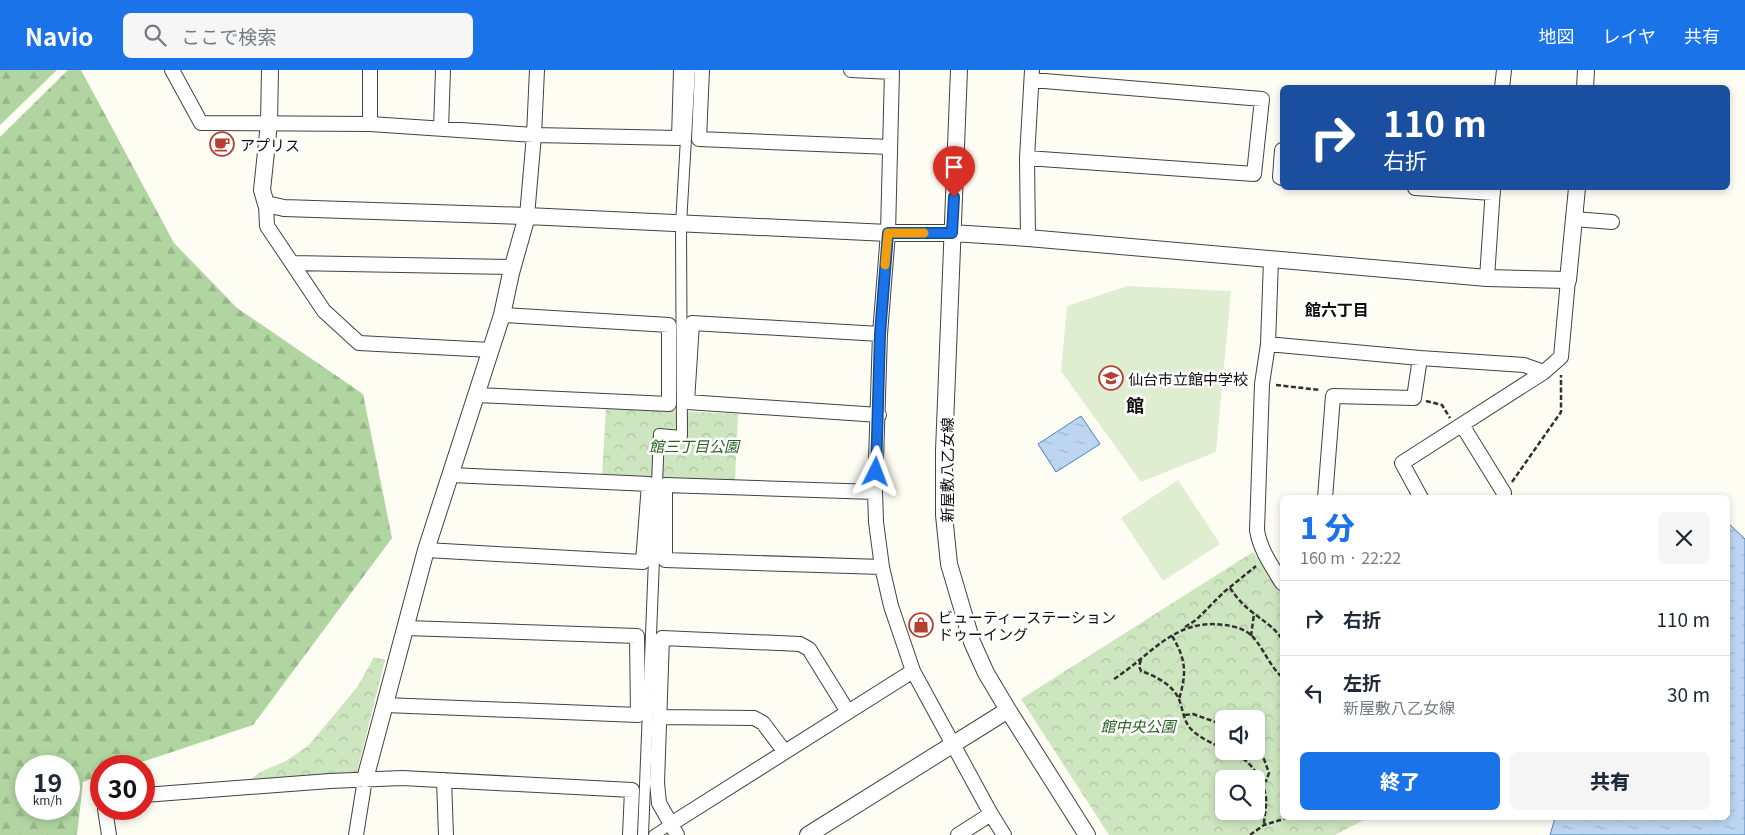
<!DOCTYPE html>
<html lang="ja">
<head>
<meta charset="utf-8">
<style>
  :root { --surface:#fff; --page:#f6f6f7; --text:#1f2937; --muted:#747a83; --line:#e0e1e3; --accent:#1a73e8 }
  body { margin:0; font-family:Georgia,"Noto Sans JP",serif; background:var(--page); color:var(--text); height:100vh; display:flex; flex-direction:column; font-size:19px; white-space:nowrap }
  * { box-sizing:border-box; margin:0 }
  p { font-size:16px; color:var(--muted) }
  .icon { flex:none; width:28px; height:28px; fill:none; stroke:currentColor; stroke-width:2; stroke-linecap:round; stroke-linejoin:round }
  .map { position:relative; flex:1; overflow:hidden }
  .side { position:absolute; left:1280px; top:425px; width:450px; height:325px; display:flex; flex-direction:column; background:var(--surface); border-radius:8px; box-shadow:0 2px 8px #0003 }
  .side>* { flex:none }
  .guide { position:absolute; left:1280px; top:15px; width:450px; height:105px; border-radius:8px; box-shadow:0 2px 8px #0003; background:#1a4fa0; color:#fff; overflow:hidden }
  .buttons { position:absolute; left:1215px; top:640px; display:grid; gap:10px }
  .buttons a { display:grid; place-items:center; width:50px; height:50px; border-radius:8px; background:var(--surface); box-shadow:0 2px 8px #0003; font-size:25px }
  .speed { position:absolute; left:15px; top:685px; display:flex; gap:10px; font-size:25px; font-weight:700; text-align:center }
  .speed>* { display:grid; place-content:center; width:65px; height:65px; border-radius:50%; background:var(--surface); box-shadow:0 2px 8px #0003; line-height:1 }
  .speed small { font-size:12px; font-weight:400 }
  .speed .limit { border:8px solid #d22; background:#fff; color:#111 }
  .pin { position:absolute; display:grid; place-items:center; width:42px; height:42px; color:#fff; margin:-51px -21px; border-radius:50% 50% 50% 0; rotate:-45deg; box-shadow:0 0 5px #0007 }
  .pin .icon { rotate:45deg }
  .me { position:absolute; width:55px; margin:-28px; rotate:3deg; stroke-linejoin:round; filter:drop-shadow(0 0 4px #0008) }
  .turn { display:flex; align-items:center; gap:18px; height:105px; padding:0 20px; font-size:22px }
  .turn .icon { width:65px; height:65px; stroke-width:2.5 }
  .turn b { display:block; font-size:35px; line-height:42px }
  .round { display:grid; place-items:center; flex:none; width:52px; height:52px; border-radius:8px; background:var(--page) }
  .overview { display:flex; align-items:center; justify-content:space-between; height:85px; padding:0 20px }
  h1 { font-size:30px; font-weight:800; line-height:38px; color:var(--accent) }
  .primary-button { display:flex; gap:10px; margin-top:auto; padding:10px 20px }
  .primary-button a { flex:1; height:58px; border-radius:8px; background:var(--accent); color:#fff; font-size:20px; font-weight:800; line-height:58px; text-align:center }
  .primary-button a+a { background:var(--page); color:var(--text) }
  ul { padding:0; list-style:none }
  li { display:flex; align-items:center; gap:15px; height:75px; padding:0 20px; border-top:1px solid var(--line) }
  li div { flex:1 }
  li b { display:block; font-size:19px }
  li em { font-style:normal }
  header { display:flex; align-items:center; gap:30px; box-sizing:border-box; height:70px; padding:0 25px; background:var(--accent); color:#fff }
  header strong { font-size:24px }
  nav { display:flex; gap:28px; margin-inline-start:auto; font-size:18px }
  .search { width:350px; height:45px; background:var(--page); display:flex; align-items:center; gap:12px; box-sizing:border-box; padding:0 18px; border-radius:8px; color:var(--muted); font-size:19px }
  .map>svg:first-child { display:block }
  .forest { fill:url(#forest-firs); fill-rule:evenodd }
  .park { fill:url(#park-crowns); fill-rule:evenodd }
  .pitch { fill:#dfeed0 }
  .water { fill:url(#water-ripples); stroke:#4a81c1 }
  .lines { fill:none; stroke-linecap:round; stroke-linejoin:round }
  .pedestrian-casing { stroke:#424242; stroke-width:12 }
  .minor-casing { stroke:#424242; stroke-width:16 }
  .tertiary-casing { stroke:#424242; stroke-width:18 }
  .path { stroke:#313131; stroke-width:2.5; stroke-dasharray:5 2.5; stroke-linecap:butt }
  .pedestrian { stroke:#fff; stroke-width:10 }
  .minor { stroke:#fff; stroke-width:14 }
  .tertiary { stroke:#fff; stroke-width:16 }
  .route-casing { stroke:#114b97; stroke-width:12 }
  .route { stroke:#1a73e8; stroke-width:9 }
  .slow { stroke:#f59e0b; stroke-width:9 }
  .labels { text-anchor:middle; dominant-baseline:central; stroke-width:5; stroke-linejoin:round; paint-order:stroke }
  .poi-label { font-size:15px; fill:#0f0f0f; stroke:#fff; text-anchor:start }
  .park-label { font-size:15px; font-style:italic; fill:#296225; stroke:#fff }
  .street-label { font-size:15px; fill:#0f0f0f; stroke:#fff }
  .neighbourhood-label { font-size:16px; font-weight:bold; fill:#0f0f0f; stroke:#fff }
  .quarter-label { font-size:18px; font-weight:bold; fill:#0f0f0f; stroke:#fff }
</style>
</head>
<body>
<header>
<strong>Navio</strong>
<div class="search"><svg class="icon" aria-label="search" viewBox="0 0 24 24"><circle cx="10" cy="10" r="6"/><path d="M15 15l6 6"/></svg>ここで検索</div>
<nav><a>地図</a><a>レイヤ</a><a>共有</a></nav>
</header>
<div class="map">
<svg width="1745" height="765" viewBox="0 0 1745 765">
  <defs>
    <pattern id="forest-firs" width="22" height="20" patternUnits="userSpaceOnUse" patternTransform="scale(1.25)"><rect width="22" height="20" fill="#b0d5a0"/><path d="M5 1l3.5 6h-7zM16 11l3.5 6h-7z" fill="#96b689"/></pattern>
    <pattern id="park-crowns" width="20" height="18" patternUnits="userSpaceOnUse" patternTransform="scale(1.25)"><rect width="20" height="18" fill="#cee6bf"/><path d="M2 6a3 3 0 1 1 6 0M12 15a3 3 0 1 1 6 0" fill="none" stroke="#b0c4a3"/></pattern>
    <pattern id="water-ripples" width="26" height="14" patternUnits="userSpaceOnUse" patternTransform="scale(1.25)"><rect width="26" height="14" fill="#bcd6f1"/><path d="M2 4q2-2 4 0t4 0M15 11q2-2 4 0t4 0" fill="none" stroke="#a0b6cd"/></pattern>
  </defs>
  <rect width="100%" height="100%" fill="#fefdf3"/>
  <path class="forest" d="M0,0H57L0,55Z
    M68,0H81L174,173L237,238L363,324L392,468L253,655L130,696H101V706L83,712L77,765H0V67ZM26,696H69V739H26Z"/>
  <path class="park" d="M606,338L738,344L735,411L602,405Z
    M1253,482L1261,491L1282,525V748H1368L1335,765H1109L1021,629ZM1224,649H1256V681H1224ZM1224,709H1256V741H1224Z
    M374,587L385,590L356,706L242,715L262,701L286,691L309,675L358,616Z"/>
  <path class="pitch" d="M1127,216L1231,221L1216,382L1141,412L1061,301L1067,236Z
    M1178,410L1220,474L1163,511L1121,448Z"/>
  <path class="water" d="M1081,346L1100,374L1056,402L1038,374Z
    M1728,453L1745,469V765H1550L1555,748H1728Z"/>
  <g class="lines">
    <g class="pedestrian-casing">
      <path id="pedestrian" d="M643,765L659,364L682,366L681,154L690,0
        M654,765L671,754"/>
    </g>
    <g class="minor-casing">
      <path id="minor" d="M172,0L201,53L370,54L534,65L679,68L681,0
        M702,0L699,69L890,77
        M851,0L892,2
        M892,0L888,163L880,264L875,422L876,452L882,497L891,536L913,601L991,744L1004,765
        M1502,18L1504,0
        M370,54V0
        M441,59L443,0
        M1282,80L1280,107L1282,108
        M1027,88L1254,104L1262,29L1032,10
        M1415,118L1493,123
        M266,134L267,156L324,241L359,273L491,280
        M527,146L534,65L537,0
        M1574,149L1612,152
        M1028,168L1027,88L1032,0
        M1271,190L1268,274L1262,314L1257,460C1260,480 1272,496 1282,513
        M292,193L512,197
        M1487,208L1493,118
        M1268,274L1420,288L1524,295L1544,302
        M476,325L669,334V255L502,245
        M879,345L687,332L692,253L880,264
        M1462,355L1504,423
        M875,422L665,415V490L882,497
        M1325,428L1333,326L1414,328L1420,288
        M1421,428L1402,393L1544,302L1561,287L1568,210
        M426,480L643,492L649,414L451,405
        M385,635L638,645L637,566L406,558
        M660,647L754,648L763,653L784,681
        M444,710L446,765
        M144,725L330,711L402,708L632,720L630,765
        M105,739L109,765
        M671,754L913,601
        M356,765L365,709
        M677,765L659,733L657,713L662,568L800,574L809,579L848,642
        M958,765L991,744"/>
    </g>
    <g class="tertiary-casing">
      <path id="tertiary" d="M270,0L269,53L262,120L266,134L284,138L527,146L888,163H952L1028,168L1487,208L1568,210L1577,118
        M959,0L944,381V445L949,494L972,572L986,603L1008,640L1087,765
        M1585,18L1586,0
        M365,709L426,480L502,245L511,203L527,146
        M808,765L1008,640"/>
    </g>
    <path class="path" d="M1276,315L1320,320
      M1426,331L1442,335L1450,348
      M1512,412L1561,342V305
      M1230,518C1236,527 1243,535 1252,542C1263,551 1274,557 1282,569
      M1185,557L1196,550L1224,522L1256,496
      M1172,566C1186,589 1187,603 1179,629
      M1251,566L1254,544
      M1141,590L1139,596L1141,601C1156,606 1175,616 1180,632C1183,641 1184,651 1190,658C1199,668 1212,673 1224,679
      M1114,609C1153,584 1174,548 1225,555C1232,556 1241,558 1247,562C1261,571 1268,595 1282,607
      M1185,645L1193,644L1224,655
      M1256,667L1269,703L1266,711L1261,712
      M1230,681C1247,688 1261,704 1265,723C1268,732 1264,745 1264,755
      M1250,765L1264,755L1287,748"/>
    <use href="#pedestrian" class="pedestrian"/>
    <use href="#minor" class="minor"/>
    <use href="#tertiary" class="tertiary"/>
  </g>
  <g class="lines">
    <g class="route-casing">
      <path id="route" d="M876,402L880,264L888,163H952L954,127"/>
    </g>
    <use href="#route" class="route"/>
    <path class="slow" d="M885,195L888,163H924"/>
  </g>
  <defs>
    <g id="cafe-ring" transform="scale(1.25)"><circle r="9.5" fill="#fff" stroke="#b34033" stroke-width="1.5"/><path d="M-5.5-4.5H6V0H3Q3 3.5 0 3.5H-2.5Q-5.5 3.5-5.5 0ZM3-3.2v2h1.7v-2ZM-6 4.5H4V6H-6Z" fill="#b34033"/></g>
    <g id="school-ring" transform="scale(1.25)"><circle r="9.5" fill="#fff" stroke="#b34033" stroke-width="1.5"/><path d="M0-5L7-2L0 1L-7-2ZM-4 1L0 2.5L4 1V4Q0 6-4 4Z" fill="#b34033"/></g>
    <g id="shop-ring" transform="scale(1.25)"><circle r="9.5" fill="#fff" stroke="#b34033" stroke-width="1.5"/><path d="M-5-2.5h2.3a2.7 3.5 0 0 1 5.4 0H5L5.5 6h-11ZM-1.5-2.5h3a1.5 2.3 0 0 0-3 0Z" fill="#b34033"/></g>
  </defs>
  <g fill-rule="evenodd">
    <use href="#cafe-ring" x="222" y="74"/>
    <use href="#school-ring" x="1111" y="308"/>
    <use href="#shop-ring" x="921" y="555"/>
  </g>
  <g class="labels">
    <g class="poi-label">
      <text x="240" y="74">アプリス</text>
      <text x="1128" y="308">仙台市立館中学校</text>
      <text x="938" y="546">ビューティーステーション<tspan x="938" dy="17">ドゥーイング</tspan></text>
    </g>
    <g class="park-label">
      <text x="694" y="375">館三丁目公園</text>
      <text x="1138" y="655">館中央公園</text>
    </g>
    <g class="street-label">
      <text transform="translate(946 400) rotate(-90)">新屋敷八乙女線</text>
    </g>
    <g class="neighbourhood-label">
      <text x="1337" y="239">館六丁目</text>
    </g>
    <g class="quarter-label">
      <text x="1135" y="334">館</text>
    </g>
  </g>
</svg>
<div class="buttons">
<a><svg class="icon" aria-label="sound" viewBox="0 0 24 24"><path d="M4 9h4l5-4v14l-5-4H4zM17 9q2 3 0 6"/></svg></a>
<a><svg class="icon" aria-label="search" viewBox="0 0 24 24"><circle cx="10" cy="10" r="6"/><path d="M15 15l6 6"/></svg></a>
</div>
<div class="speed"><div>19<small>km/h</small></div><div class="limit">30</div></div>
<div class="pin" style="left:954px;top:127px;background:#d93025"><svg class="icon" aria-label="arrive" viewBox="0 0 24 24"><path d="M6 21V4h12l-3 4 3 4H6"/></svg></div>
<svg class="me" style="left:876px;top:402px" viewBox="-20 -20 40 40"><path d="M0-17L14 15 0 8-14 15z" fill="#1a73e8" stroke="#fff" stroke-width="4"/></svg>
<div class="guide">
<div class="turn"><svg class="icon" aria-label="right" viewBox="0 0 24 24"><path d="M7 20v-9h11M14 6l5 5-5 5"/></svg><div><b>110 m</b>右折</div></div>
</div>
<section class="side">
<div class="overview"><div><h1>1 分</h1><p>160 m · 22:22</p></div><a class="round"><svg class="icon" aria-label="close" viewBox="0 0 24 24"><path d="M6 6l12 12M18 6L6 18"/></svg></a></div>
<ul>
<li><svg class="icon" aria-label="right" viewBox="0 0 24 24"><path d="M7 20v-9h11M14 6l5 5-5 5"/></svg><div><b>右折</b></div><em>110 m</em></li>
<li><svg class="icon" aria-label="left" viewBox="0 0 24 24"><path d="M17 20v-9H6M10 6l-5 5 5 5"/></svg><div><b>左折</b><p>新屋敷八乙女線</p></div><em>30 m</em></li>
</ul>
<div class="primary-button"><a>終了</a><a>共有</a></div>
</section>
</div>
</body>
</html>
